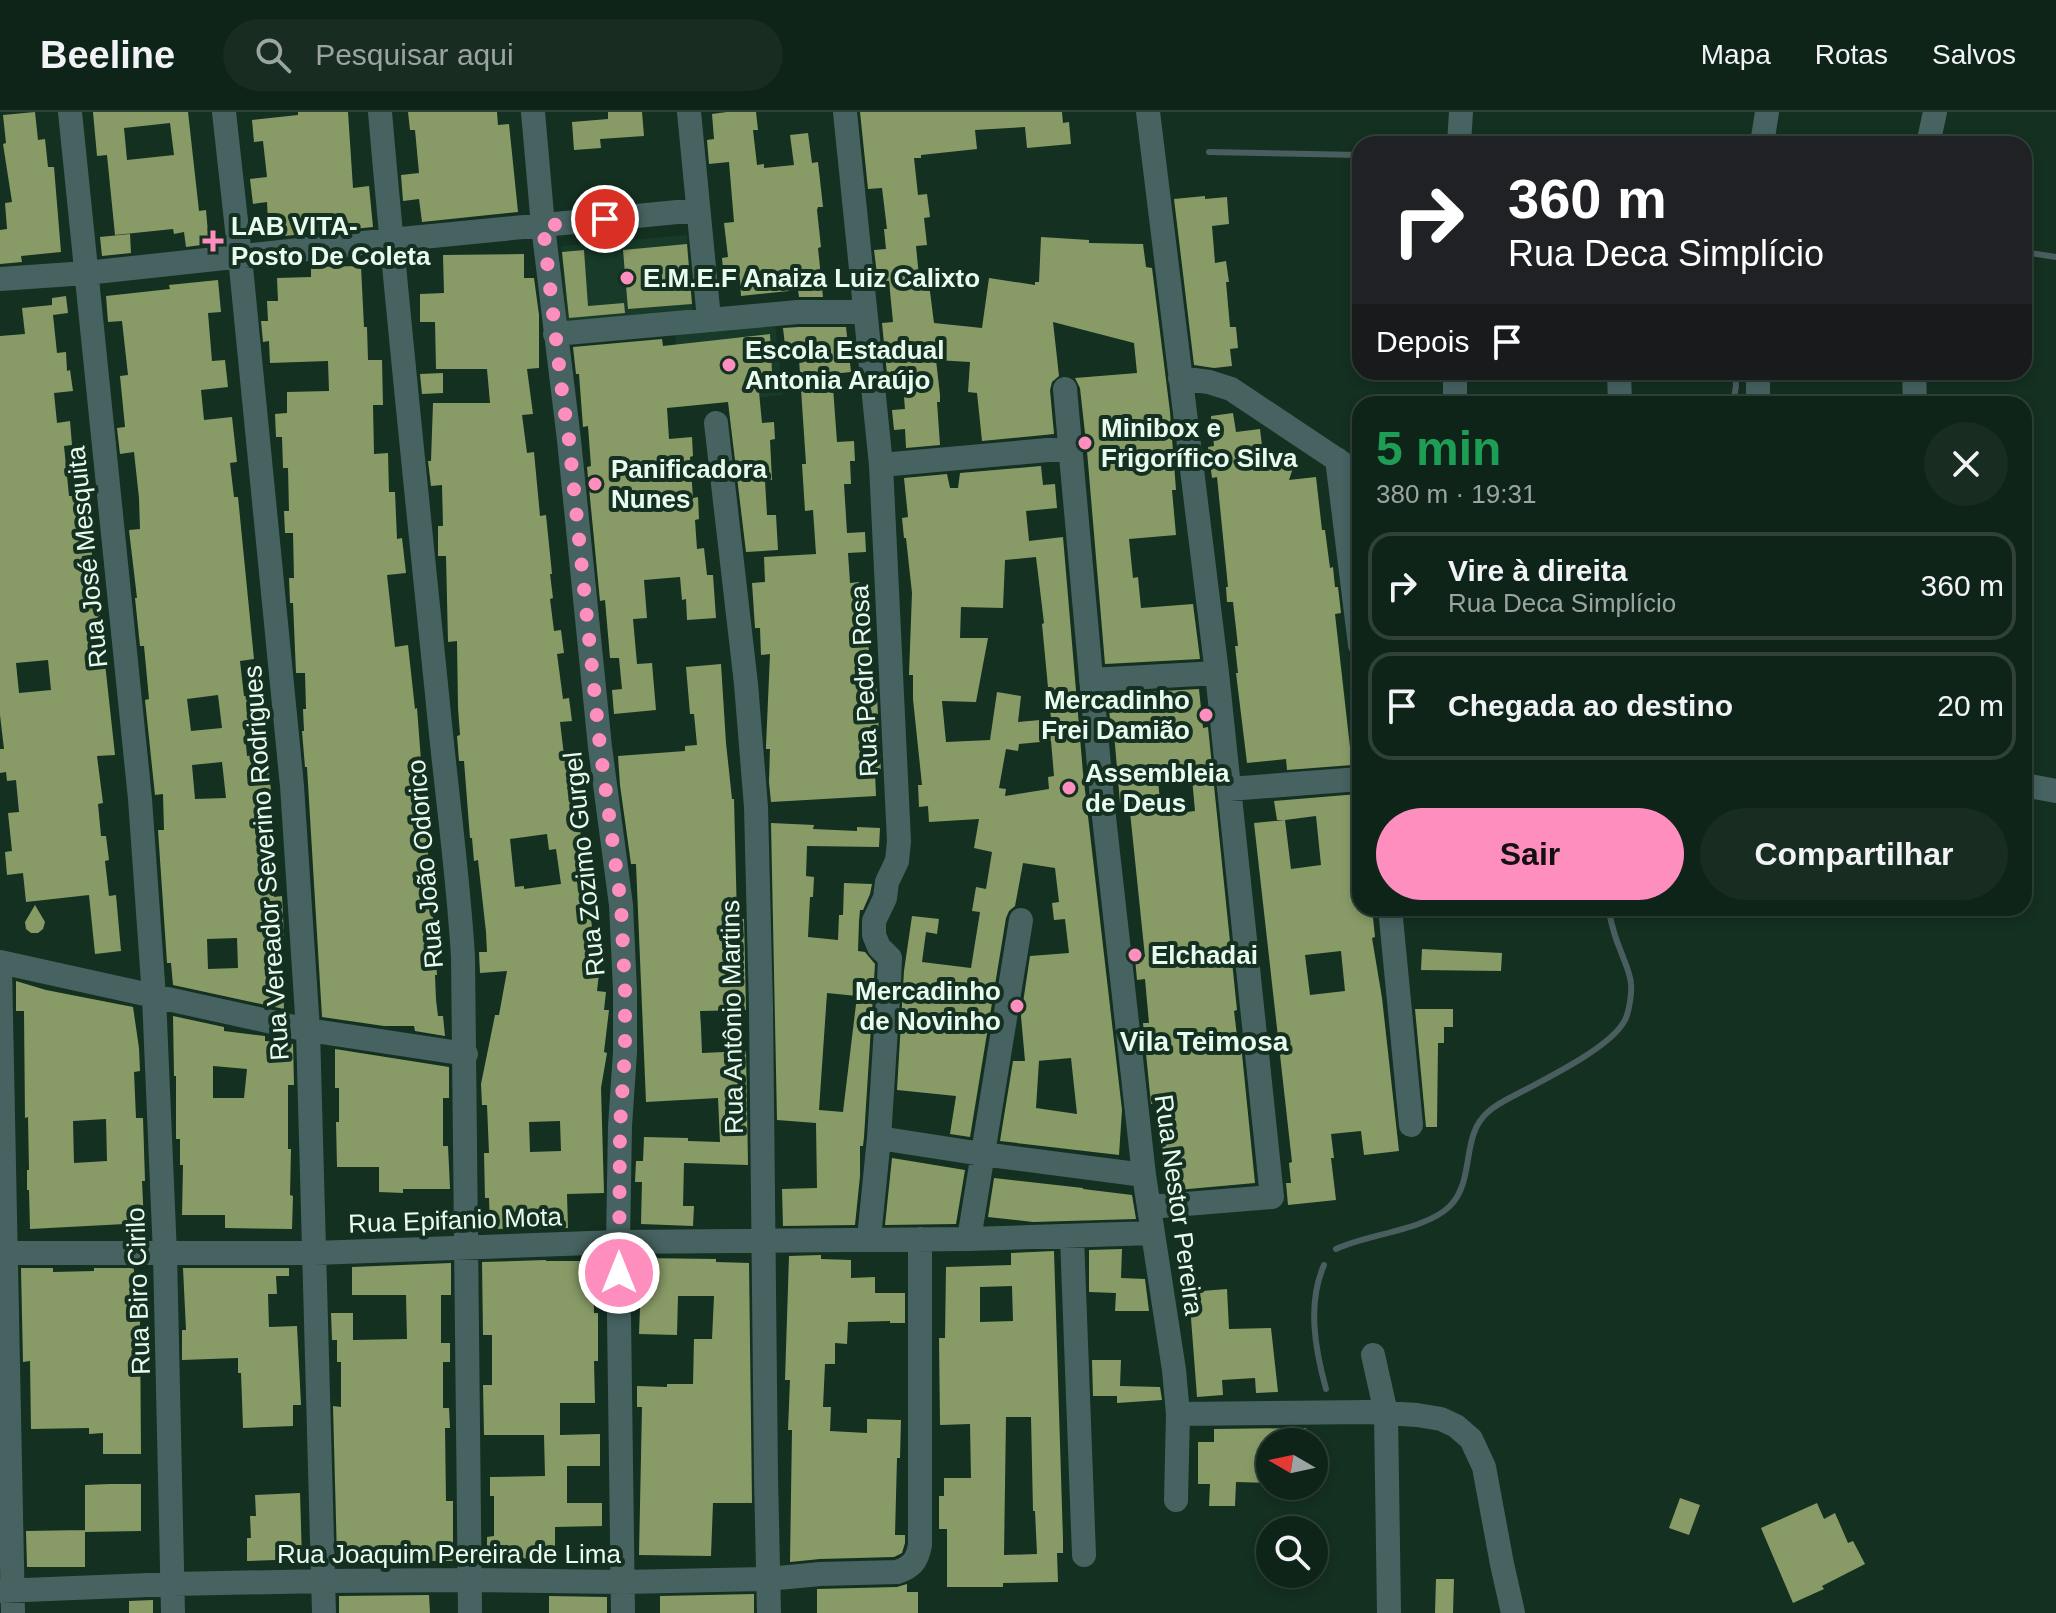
<!DOCTYPE html>
<html lang="pt">
<head>
<meta charset="utf-8">
<style>
  :root { --surface:#0f2419; --page:#182c22; --text:#f1f3f6; --muted:#9ba4a2; --line:#2f4138; --accent:#fe8ebe }
  body { margin:0; font-family:Helvetica,sans-serif; background:var(--page); color:var(--text); height:100vh; display:flex; flex-direction:column; font-size:30px; white-space:nowrap }
  * { box-sizing:border-box; margin:0 }
  p { font-size:26px; color:var(--muted) }
  .icon { flex:none; width:44px; height:44px; fill:none; stroke:currentColor; stroke-width:2; stroke-linecap:round; stroke-linejoin:round }
  .map { position:relative; flex:1; overflow:hidden }
  .drawer { position:absolute; left:1352px; top:284px; width:680px; height:520px; display:flex; flex-direction:column; background:var(--surface); border-radius:24px; box-shadow:0 4px 12px #0003,0 0 0 2px var(--line) }
  .drawer>* { flex:none }
  .banner { position:absolute; left:1352px; top:24px; width:680px; height:244px; border-radius:24px; box-shadow:0 4px 12px #0003,0 0 0 2px var(--line); background:#202124; color:#fff; overflow:hidden }
  .needle { width:52px; rotate:279deg }
  .controls { position:absolute; left:1256px; top:1316px; display:grid; gap:16px }
  .controls a { display:grid; place-items:center; width:72px; height:72px; border-radius:50%; background:var(--surface); box-shadow:0 4px 12px #0003,0 0 0 2px var(--line); font-size:40px }
  .pin { position:absolute; display:grid; place-items:center; width:68px; height:68px; color:#fff; margin:-34px; border:4px solid #fff; border-radius:50%; box-shadow:0 2px 8px #0007 }
  .me { position:absolute; width:88px; margin:-44px; rotate:0deg; stroke-linejoin:round; filter:drop-shadow(0 0 6px #0008) }
  .turn { display:flex; align-items:center; gap:28px; height:168px; padding:0 24px; font-size:36px }
  .turn .icon { width:104px; height:104px; stroke-width:2.5 }
  .turn b { display:block; font-size:56px; line-height:68px }
  .then { display:flex; align-items:center; height:76px; padding:0 24px; background:#0003; gap:16px; font-size:30px }
  .round { display:grid; place-items:center; flex:none; width:84px; height:84px; border-radius:42px; background:var(--page) }
  .overview { display:flex; align-items:center; justify-content:space-between; height:136px; padding:0 24px }
  h1 { font-size:48px; font-weight:700; line-height:60px; color:#1e9e55 }
  .action { display:flex; gap:16px; margin-top:auto; padding:16px 24px }
  .action a { flex:1; height:92px; border-radius:48px; background:var(--accent); color:#111; font-size:32px; font-weight:700; line-height:92px; text-align:center }
  .action a+a { background:var(--page); color:var(--text) }
  ul { padding:0; list-style:none }
  li { display:flex; align-items:center; gap:24px; height:108px; margin:0 16px 12px; padding:0 8px; border:4px solid var(--line); border-radius:24px }
  li div { flex:1 }
  li b { display:block; font-size:30px }
  li em { font-style:normal }
  header { display:flex; align-items:center; gap:48px; box-sizing:border-box; height:112px; padding:0 40px; background:var(--surface); border-bottom:2px solid var(--line) }
  header strong { font-size:38px }
  nav { display:flex; gap:44px; margin-inline-start:auto; font-size:28px }
  .search { width:560px; height:72px; background:var(--page); display:flex; align-items:center; gap:20px; box-sizing:border-box; padding:0 28px; border-radius:44px; color:var(--muted); font-size:30px }
  .map>svg:first-child { display:block }
  .built { fill:#173b28 }
  .lines { fill:none; stroke-linecap:round; stroke-linejoin:round }
  .stream { stroke:#4a5e60; stroke-width:6 }
  .building { fill:#889b67; fill-rule:evenodd }
  .minor { stroke:#466361; stroke-width:24 }
  .route { stroke:#fe8ebe; stroke-width:14; stroke-dasharray:0 25.2 }
  .poi-dot { fill:#fe8ebe; stroke:#143021; stroke-width:3 }
  .labels { text-anchor:middle; dominant-baseline:central; stroke-width:8; stroke-linejoin:round; paint-order:stroke }
  .poi-label { font-size:26px; font-weight:bold; fill:#e9faef; stroke:#143021; text-anchor:start }
  .street-label { font-size:26px; fill:#e9faef; stroke:#143021 }
  .neighbourhood-label { font-size:28px; font-weight:bold; fill:#e9faef; stroke:#143021 }
</style>
</head>
<body>
<header>
<strong>Beeline</strong>
<div class="search"><svg class="icon" aria-label="search" viewBox="0 0 24 24"><circle cx="10" cy="10" r="6"/><path d="M15 15l6 6"/></svg>Pesquisar aqui</div>
<nav><a>Mapa</a><a>Rotas</a><a>Salvos</a></nav>
</header>
<div class="map">
<svg width="2056" height="1501" viewBox="0 0 2056 1501">
  <rect width="100%" height="100%" fill="#143021"/>
  <path class="built" d="M687,123L693,203L567,213L561,134Z
    M775,211L783,283L682,295L675,223Z"/>
  <g class="lines">
    <path class="stream" d="M1209,40L1360,43
      M2024,140L2056,145
      M1733,292L1736,274L1735,260
      M1336,1137C1368,1122 1426,1118 1450,1094C1476,1067 1460,1024 1488,1000C1499,990 1512,985 1525,978C1551,964 1612,934 1625,908C1629,900 1632,881 1631,872C1630,859 1624,849 1620,837C1614,824 1611,810 1608,796
      M1324,1153C1307,1192 1315,1237 1326,1277"/>
  </g>
  <path class="building" d="M35,0L38,28L45,27L48,55H54L61,140L21,144L22,150L0,152V118L7,117L5,91L12,90L3,32L6,31L3,3Z
    M93,0H188L199,99L206,98L209,132L186,135L184,120L174,122L173,117L115,123L107,43L97,44ZM170,11L174,43L127,48L124,16Z
    M298,0H348L353,76L369,74L373,115L284,124L282,109L268,110L267,90L253,92L250,67L267,65L263,29L254,30L252,8L298,3Z
    M408,0H497L498,13L509,12L518,100L422,110L419,87L403,89L401,63L419,61L415,18H410Z
    M608,0H642L644,24L600,27L601,36L574,38L572,10L608,7Z
    M727,0H756L758,18H753L757,53L764,52V56L794,53L790,23L808,21L812,51L818,50L823,95H818L817,98L821,135L818,136L823,185H799L798,178L741,184L740,168L724,169L722,146L728,145L724,111L734,110L729,50L709,52L707,28L714,27L712,2Z
    M860,0H1062L1063,11L1069,10L1071,32L1027,36L1025,15L975,18L977,37L921,43V46H914L918,83L927,82L930,105L924,106L927,133L916,134L919,165L928,164L934,211L982,216L989,166L1035,173V170H1039L1041,125L1089,128V131L1143,132L1146,155L1152,156L1170,300L1176,378H1172L1176,423L1129,427L1133,466L1138,465L1141,496L1193,492L1200,547L1105,552L1087,339L1080,276L1075,266L1137,261L1134,231L1053,210L1059,264L1052,270L1050,278L1054,322L982,329L977,281L968,280L970,250L936,248L940,283V290H937L940,333L906,336L905,317L894,318L892,298L905,297L902,261L887,262L882,211L893,210L889,169L878,170L874,138L886,137L884,117H887L882,76L868,77Z
    M1205,84V87L1227,85L1229,112L1212,114L1215,151L1226,149L1229,170H1226L1230,215H1236L1238,236L1230,237L1232,254L1214,256L1194,253L1174,87Z
    M130,122L131,141L102,144L100,125Z
    M687,132L692,192L628,197L623,138Z
    M584,138L588,194L624,191L625,201L569,206L562,140Z
    M524,142V166H534L539,203V256L527,257L533,302L522,303L527,341L534,340L540,404L546,403L552,462H550L553,486L550,487L554,519L561,518L564,541L557,542L563,587L569,586L572,609L560,610L564,643L571,642L574,669L580,668L583,694L577,695L582,733L588,732L593,768L597,767L600,792L589,793L596,844H601L597,879L606,880L604,898H609L604,940L607,941L601,976L604,1081L567,1082L568,1116L490,1117L489,1086H485L484,1041H489L487,993H482L481,972L495,903H499L507,859L480,861L479,840H487L486,820L478,748L474,749L472,726H470L464,649H459L457,624L460,623L458,596L457,529L448,530L446,444H438V414H443L442,373L431,374L428,349H431L433,291H490L487,257H436L435,210H420V182L444,181L443,143ZM547,722L549,738L556,737L561,772L524,777V774L515,775L510,727ZM560,1009L561,1039L530,1040L529,1010Z
    M361,154L364,215H367L368,248H382L383,293H373L374,342L388,341L389,380H395L397,427L402,426L406,461L387,463L395,535L408,533L415,597L417,596L434,820L437,863H435L436,888L438,904H443L445,924L415,919L414,914H384L322,905L307,655H305L302,619H304L303,597H306L305,561H296L293,491H290L289,466H294L293,421H285L284,399H289L288,356H283L282,325H276L275,302L287,301V280L329,279L328,249L270,251L269,229L263,230L261,209H268L267,189H278L277,166L311,165V155Z
    M218,168L221,200L208,201L212,249L225,248L228,275L201,278L204,308L232,305L237,350L230,351L234,385H238L254,547L240,549L244,584L260,583L262,608L244,610L247,644L267,642L271,679L274,785L282,784L284,824H279L280,865H283L284,897L173,873L171,851H167L158,718H164L163,682L155,683L145,588L149,587L144,534H140L135,486H137L129,418L140,417L139,386L134,340L120,342L117,316L125,315L120,264L128,263L122,209L108,210L106,184L170,177L169,173ZM218,583L222,616L191,619L187,587ZM222,650L226,686L195,687L192,653ZM237,826L238,856L208,857L207,827Z
    M66,184L68,201L53,203L57,241L66,240L67,259L70,258L73,279L54,281L57,311L70,309L72,333L64,334L69,384H76L81,423L90,422L92,443L82,444L84,462L87,488L98,487L115,643L97,644L103,691L98,692L101,724H106L109,748L105,749L109,784L116,783L121,839L95,842L89,783L26,790L23,761L7,763L5,740L12,739L8,701L19,700L16,668L7,669L6,660L0,661V637H4L0,603V224L25,222L22,196L52,193V186ZM48,548L51,578L19,581L16,551Z
    M799,215H846L851,260L832,262L837,330L854,329L855,349H850L851,372H844L847,421L865,420L866,440L848,441L850,471L859,470L862,514H867L871,567L876,566L881,660H875L876,684L771,690L769,670L770,637H766V634L770,542L761,543L760,516H755L752,471L765,470L764,445L816,442L813,398L805,399L802,352H806L798,232L785,233L783,216Z
    M770,222L773,279L759,280L762,311L774,310L775,327L770,328L772,368H765L767,403H776L778,438L746,440L728,290L667,296L669,327L692,325L693,344L690,345L693,386L698,385L699,407L695,408L697,437L704,436L707,463H713L716,506L687,508L686,487L682,488L680,465L644,468L647,506L633,507L637,552L652,551L656,598L614,602L612,578L622,577L619,546H610L605,488L600,489L587,355L591,354L588,314L583,315L579,262H576L573,235L662,227L663,234Z
    M443,261V281L422,282L420,262Z
    M1233,301L1236,320L1260,317L1263,342L1289,338L1296,347L1289,368L1316,365L1322,418H1325L1330,456L1333,455L1335,475H1338L1341,501L1335,502L1352,653L1287,658L1286,647L1247,651L1236,561H1238L1235,534H1238L1233,490H1227L1226,475H1228L1217,365L1212,366L1208,335L1214,334L1211,304Z
    M1041,354L1043,373L1055,372L1057,396L1026,399L1029,429L1063,425L1083,661L1122,998L1119,1043L1000,1029L1013,949H1025L1021,904L1030,844L1069,841L1065,807L1054,808L1052,791L1059,790L1055,756L1023,751L1015,794L1009,799L1006,806L970,1025L950,1022L956,984L897,978L904,859L912,804L939,807L937,822L926,820L922,850L971,856L980,800L972,799L976,775L986,777L992,740L974,736L979,707L929,710L928,694L919,695L918,673H922L913,587V563H909L912,481L906,426H904L902,406L908,405L904,366L947,362L950,376H958L960,361ZM1036,445L1044,511L1042,512L1051,607L1018,610L1021,584L997,580L990,628L946,630L942,589L976,590L988,526H960L961,495L1003,496L1005,448ZM1051,629L1054,664L1048,665L1049,677L1005,684L1006,677L999,676L1006,637L1018,639L1019,632ZM1071,946L1077,1002L1036,996L1039,949H1037Z
    M721,552L726,631L732,687H734L737,806L744,807L746,898L700,899L701,915L702,941L746,939L748,1053L684,1051L683,1094H694L693,1114L641,1112L642,1070H635L636,1049H643L644,1025L688,1026V1029L720,1030L718,986L646,990L636,752H631L620,673L618,644L685,639V634L697,633L694,602H690L686,555Z
    M1199,577L1203,616L1208,615L1237,898L1234,899L1238,932H1241L1255,1071L1166,1079L1162,1029L1168,1028L1164,990L1151,992L1143,911H1149L1145,867L1137,868L1135,846L1145,845L1129,690L1120,691L1113,609H1110L1108,582ZM1192,666L1195,699L1164,703V699H1161L1158,668Z
    M1358,682L1360,717V796H1372L1375,825L1372,826L1382,886L1399,1039L1364,1043L1361,1019L1331,1022L1334,1046H1331L1336,1088L1288,1093L1286,1071H1291L1289,1051L1292,1050L1254,711L1285,708H1277L1274,689ZM1316,704L1321,753L1291,757L1285,708ZM1341,839L1345,879L1310,883L1305,843Z
    M771,711L814,713L813,717L857,719V715L880,716L879,735L807,734L806,764L814,765L813,785H810L808,825L838,828L839,803H843L844,771L872,772L870,782L863,798H860L859,809L858,839L865,840L875,852L864,1025L863,1034H860V1064L855,1113L783,1114L782,1077L817,1076L816,1011L777,1008ZM827,881L857,884L843,1000L819,998Z
    M35,793L45,810L43,817L38,821H31L26,817L25,810Z
    M1422,837L1502,841L1501,859L1421,858Z
    M16,869L46,878L133,895L139,936L140,959L134,960L136,1006H143L145,1069H142L144,1111L30,1117L29,1078H27V1058H29L28,1005L25,1006L24,899H16ZM106,1007L107,1049L74,1051L73,1009Z
    M1415,897H1453V915H1444V931H1438L1437,1015H1426Z
    M173,904L224,915V919L265,924V929L293,932L294,973H288V1037H291L290,1083L293,1084L292,1117L225,1116V1103H182L183,1053H180V1027H176V964H174ZM213,954L247,957L244,986H213Z
    M335,937L449,955V986H443V1034H448L450,1077H403V1081L379,1080V1055H337L336,1010H339V976H335Z
    M892,1046L965,1058L956,1112L885,1113Z
    M994,1066L1083,1076V1077L1132,1083L1136,1107L1033,1110L988,1105Z
    M1122,1137L1121,1166L1145,1167L1149,1199H1115L1116,1181L1089,1180V1138Z
    M1054,1139L1063,1428V1441H1057L1058,1470L1003,1471V1475H947V1417H939V1384H944V1366H971L970,1312L940,1313L939,1226H945L946,1155L1011,1153V1141ZM1012,1174L1013,1209L980,1210V1175ZM1006,1305H1031L1033,1399H1035L1037,1442L1004,1443Z
    M821,1143V1147L851,1148V1166L875,1165V1181H905V1211H890V1209L848,1210L847,1232L835,1231V1252H825L823,1295H831L830,1319L867,1321V1307L901,1308L900,1346H897L895,1423H905V1431L902,1441L894,1445L820,1447L790,1450L792,1318H788L790,1268H785L789,1144Z
    M642,1146L716,1147V1150L749,1151L752,1391H713L711,1444L639,1443L642,1295H637V1274L667,1275V1272H693L694,1227H712L714,1184H678L677,1223L639,1222Z
    M546,1148V1149H593L594,1201H598V1249H594L595,1291H560V1323L600,1322V1354H567V1391H602V1414L555,1415V1446L487,1447V1425L494,1424V1384H490V1365L545,1364L544,1323H484L483,1273H492V1223H483L482,1150Z
    M451,1151V1183H441V1231H450V1250H443V1296H449L450,1316H445L446,1389H453V1449H422V1446H337L333,1294L341,1295V1250H337V1228H332L331,1201H353V1228L407,1227L406,1183H352V1155Z
    M21,1156H53V1160L94,1159V1156H134V1208H140L141,1342H103V1321L89,1322V1316L31,1317L30,1249L23,1250Z
    M183,1156H289V1164H276L277,1182H268L269,1215L297,1214L301,1293H293V1314L243,1316L241,1261H238V1246L182,1248V1218H186Z
    M1227,1177L1229,1217L1271,1216L1278,1280L1256,1281L1255,1266L1222,1268L1223,1283L1197,1285L1189,1180Z
    M1092,1248H1121L1120,1274L1160,1275L1162,1288L1117,1291V1284H1093Z
    M1306,1316V1330H1270V1371L1236,1370L1235,1394H1209L1210,1372H1198V1330H1214V1317Z
    M110,1372H141V1419L85,1420V1373Z
    M300,1381L302,1447L247,1449V1426H251L250,1404H256L255,1383Z
    M1680,1386L1700,1393L1689,1423L1669,1416Z
    M1817,1391L1824,1407L1835,1401L1848,1431L1853,1429L1865,1452L1822,1474L1824,1477L1793,1491L1761,1416Z
    M85,1418V1455H27L26,1419Z
    M1436,1467H1454L1453,1501H1435Z
    M907,1472V1480H918V1501H817V1477L897,1475Z
    M754,1482V1501H660V1484Z
    M429,1483L430,1501H339V1484Z
    M549,1484L607,1485V1501H549Z
    M153,1488V1501H129V1489Z"/>
  <g class="lines">
    <path class="minor" d="M70,0L140,687L154,885L165,1142L173,1501
      M224,0L240,145L292,674L308,918L324,1501
      M380,0C397,198 418,395 438,592C446,677 458,760 463,845L470,1501
      M533,0L543,114L569,328L600,635L621,793L625,878V940L620,1014L618,1130L623,1501
      M689,0L709,207
      M845,0L881,353L899,729L897,749L887,770L885,786L874,809V823L879,835L890,846L889,870L879,1026L869,1126
      M1148,0L1217,561L1272,1085L1149,1095
      M1459,32L1461,0
      M1762,32L1767,0
      M1928,32L1935,0
      M0,167L86,161L391,128L698,98
      M555,222L798,200H865
      M1619,260L1620,292
      M1758,260V292
      M1914,260L1915,292
      M1180,266L1209,270L1231,277L1360,363
      M1065,277L1102,687L1144,1063L1174,1258L1178,1302L1176,1388
      M1455,292V260
      M716,311L746,572L756,695L761,897L766,1365L769,1501
      M1337,347L1360,533
      M881,353L1070,336
      M1091,568L1217,561
      M2024,673L2056,679
      M1229,677L1360,667
      M1390,796L1411,1013
      M0,850L308,918L466,942
      M0,855L13,1501
      M879,1026L982,1042L1144,1063
      M1072,1125L1084,1443
      M969,1127L1021,808
      M0,1141H314L618,1130L969,1127L1152,1121
      M1373,1243L1386,1301L1389,1501
      M1178,1302L1368,1300L1417,1303L1441,1307L1456,1314L1471,1327L1484,1355L1502,1452L1513,1501
      M0,1479L173,1472L324,1469L469,1468L623,1470L768,1467L820,1462L897,1460C912,1455 917,1449 920,1433V1127"/>
  </g>
  <g class="lines">
    <path class="route" d="M605,107L543,114L563,288L569,328L600,635L621,793L625,878V940L620,1014L619,1161"/>
  </g>
  <g class="poi-dot">
    <path d="M209 117h8v8h8v8h-8v8h-8v-8h-8v-8h8z"/>
    <circle cx="627" cy="166" r="8"/>
    <circle cx="729" cy="253" r="8"/>
    <circle cx="1085" cy="331" r="8"/>
    <circle cx="595" cy="372" r="8"/>
    <circle cx="1206" cy="603" r="8"/>
    <circle cx="1069" cy="676" r="8"/>
    <circle cx="1135" cy="843" r="8"/>
    <circle cx="1017" cy="894" r="8"/>
  </g>
  <g class="labels">
    <g class="poi-label">
      <text x="231" y="114">LAB VITA-<tspan x="231" dy="30">Posto De Coleta</tspan></text>
      <text x="643" y="166">E.M.E.F Anaiza Luiz Calixto</text>
      <text x="745" y="238">Escola Estadual<tspan x="745" dy="30">Antonia Araújo</tspan></text>
      <text x="1101" y="316">Minibox e<tspan x="1101" dy="30">Frigorífico Silva</tspan></text>
      <text x="611" y="357">Panificadora<tspan x="611" dy="30">Nunes</tspan></text>
      <text x="1190" y="588" text-anchor="end">Mercadinho<tspan x="1190" dy="30">Frei Damião</tspan></text>
      <text x="1085" y="661">Assembleia<tspan x="1085" dy="30">de Deus</tspan></text>
      <text x="1151" y="843">Elchadai</text>
      <text x="1001" y="879" text-anchor="end">Mercadinho<tspan x="1001" dy="30">de Novinho</tspan></text>
    </g>
    <g class="street-label">
      <text transform="translate(87 445) rotate(-96)">Rua José Mesquita</text>
      <text transform="translate(864 569) rotate(-93)">Rua Pedro Rosa</text>
      <text transform="translate(266 751) rotate(-94)">Rua Vereador Severino Rodrigues</text>
      <text transform="translate(425 752) rotate(-95)">Rua João Odorico</text>
      <text transform="translate(584 752) rotate(-96)">Rua Zozimo Gurgel</text>
      <text transform="translate(732 905) rotate(-91)">Rua Antônio Martins</text>
      <text transform="translate(1179 1093) rotate(82)">Rua Nestor Pereira</text>
      <text transform="translate(455 1108) rotate(-2)">Rua Epifanio Mota</text>
      <text transform="translate(138 1179) rotate(-92)">Rua Biro Cirilo</text>
      <text x="449" y="1442">Rua Joaquim Pereira de Lima</text>
    </g>
    <g class="neighbourhood-label">
      <text x="1204" y="929">Vila Teimosa</text>
    </g>
  </g>
</svg>
<div class="controls">
<a><svg class="needle" viewBox="-14 -14 28 28"><path d="M0-13l5 13h-10z" fill="#e53935"/><path d="M0 13l5-13h-10z" fill="#9ba4a2"/></svg></a>
<a><svg class="icon" aria-label="search" viewBox="0 0 24 24"><circle cx="10" cy="10" r="6"/><path d="M15 15l6 6"/></svg></a>
</div>
<div class="pin" style="left:605px;top:107px;background:#d93025"><svg class="icon" aria-label="arrive" viewBox="0 0 24 24"><path d="M6 21V4h12l-3 4 3 4H6"/></svg></div>
<svg class="me" style="left:619px;top:1161px" viewBox="-20 -20 40 40"><circle r="17" fill="#fe8ebe" stroke="#fff" stroke-width="3"/><path d="M0-11L8 9 0 5-8 9z" fill="#fff"/></svg>
<div class="banner">
<div class="turn"><svg class="icon" aria-label="right" viewBox="0 0 24 24"><path d="M7 20v-9h11M14 6l5 5-5 5"/></svg><div><b>360 m</b>Rua Deca Simplício</div></div>
<div class="then">Depois<svg class="icon" aria-label="arrive" viewBox="0 0 24 24"><path d="M6 21V4h12l-3 4 3 4H6"/></svg></div>
</div>
<section class="drawer">
<div class="overview"><div><h1>5 min</h1><p>380 m · 19:31</p></div><a class="round"><svg class="icon" aria-label="close" viewBox="0 0 24 24"><path d="M6 6l12 12M18 6L6 18"/></svg></a></div>
<ul>
<li><svg class="icon" aria-label="right" viewBox="0 0 24 24"><path d="M7 20v-9h11M14 6l5 5-5 5"/></svg><div><b>Vire à direita</b><p>Rua Deca Simplício</p></div><em>360 m</em></li>
<li><svg class="icon" aria-label="arrive" viewBox="0 0 24 24"><path d="M6 21V4h12l-3 4 3 4H6"/></svg><div><b>Chegada ao destino</b></div><em>20 m</em></li>
</ul>
<div class="action"><a>Sair</a><a>Compartilhar</a></div>
</section>
</div>
</body>
</html>
